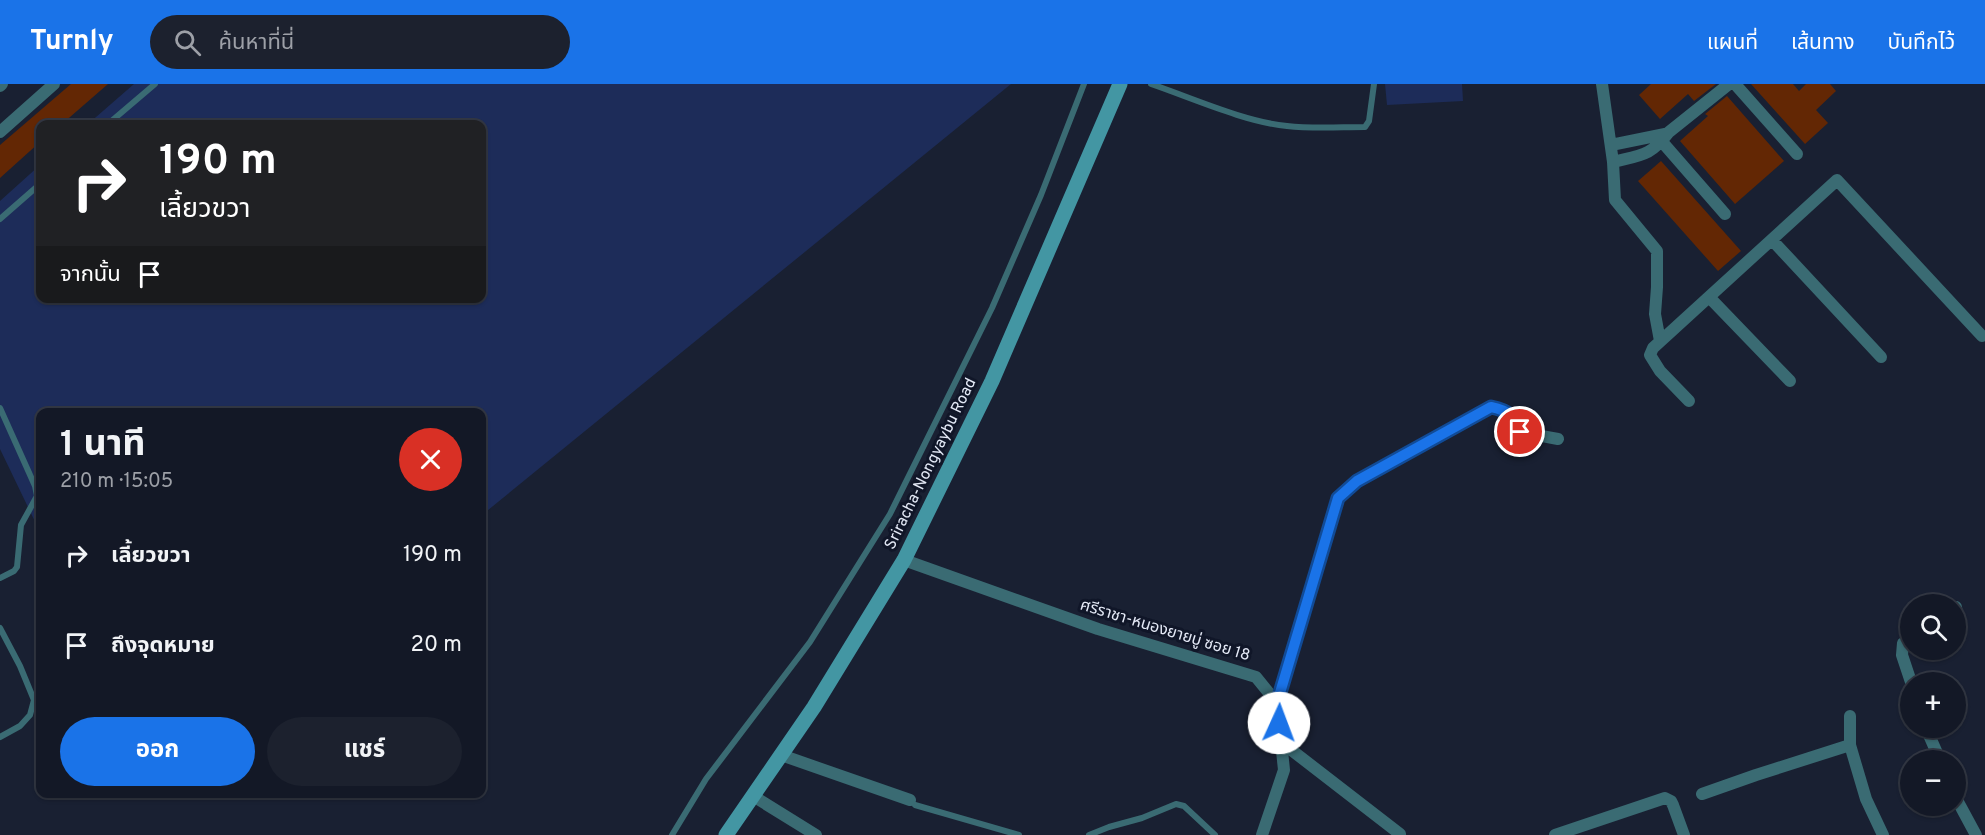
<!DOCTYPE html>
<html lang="th">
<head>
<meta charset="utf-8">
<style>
  :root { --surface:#131826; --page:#1c212e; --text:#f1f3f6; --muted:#9da0a7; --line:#323743; --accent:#1a73e8 }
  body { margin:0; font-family:Overpass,"Noto Sans Thai",sans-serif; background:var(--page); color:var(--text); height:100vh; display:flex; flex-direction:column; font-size:22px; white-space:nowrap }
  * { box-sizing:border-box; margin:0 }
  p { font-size:20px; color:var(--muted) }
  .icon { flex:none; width:33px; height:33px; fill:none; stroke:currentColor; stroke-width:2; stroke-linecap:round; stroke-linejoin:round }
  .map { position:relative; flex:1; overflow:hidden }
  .side { position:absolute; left:36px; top:324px; width:450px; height:390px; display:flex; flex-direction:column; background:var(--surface); border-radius:12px; box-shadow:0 2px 4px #0004,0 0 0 2px var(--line) }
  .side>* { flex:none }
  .guide { position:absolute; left:36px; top:36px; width:450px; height:183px; border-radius:12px; box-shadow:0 2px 4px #0004,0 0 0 2px var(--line); background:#202124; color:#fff; overflow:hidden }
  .buttons { position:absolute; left:1900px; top:510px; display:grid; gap:12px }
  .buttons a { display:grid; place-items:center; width:66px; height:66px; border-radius:50%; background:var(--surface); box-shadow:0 2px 4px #0004,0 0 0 2px var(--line); font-size:30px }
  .pin { position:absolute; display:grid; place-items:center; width:51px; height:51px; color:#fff; margin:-26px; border:3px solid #fff; border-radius:50%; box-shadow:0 2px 6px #0007 }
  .me { position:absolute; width:66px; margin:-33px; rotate:2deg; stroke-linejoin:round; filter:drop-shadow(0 0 4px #0008) }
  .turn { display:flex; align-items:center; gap:21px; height:126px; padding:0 24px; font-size:27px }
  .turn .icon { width:78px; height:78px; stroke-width:2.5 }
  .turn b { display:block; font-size:42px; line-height:51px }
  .then { display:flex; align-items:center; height:57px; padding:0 24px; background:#0003; gap:12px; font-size:22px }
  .round { display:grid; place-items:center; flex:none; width:63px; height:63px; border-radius:32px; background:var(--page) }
  .overview { display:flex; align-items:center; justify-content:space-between; height:102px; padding:0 24px }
  h1 { font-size:36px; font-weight:700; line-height:45px }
  .action { display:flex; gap:12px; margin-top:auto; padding:12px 24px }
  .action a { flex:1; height:69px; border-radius:36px; background:var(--accent); color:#fff; font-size:24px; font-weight:700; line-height:69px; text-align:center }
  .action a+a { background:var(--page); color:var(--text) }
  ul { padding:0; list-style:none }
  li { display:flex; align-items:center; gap:18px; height:90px; padding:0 24px }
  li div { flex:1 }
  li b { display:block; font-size:22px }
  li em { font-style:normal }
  header { display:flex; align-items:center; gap:36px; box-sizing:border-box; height:84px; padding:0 30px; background:var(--accent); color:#fff }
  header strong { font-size:28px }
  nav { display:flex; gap:33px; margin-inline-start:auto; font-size:21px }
  .search { width:420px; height:54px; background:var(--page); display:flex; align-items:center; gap:15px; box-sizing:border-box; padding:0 21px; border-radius:33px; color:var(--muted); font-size:22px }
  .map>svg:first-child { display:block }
  .green { fill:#1d2c59 }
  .building { fill:#632704 }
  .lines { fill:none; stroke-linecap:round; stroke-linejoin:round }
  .service { stroke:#3a6b73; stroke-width:6 }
  .minor { stroke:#3a6b73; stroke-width:12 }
  .secondary { stroke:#4396a3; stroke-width:15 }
  .route-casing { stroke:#114b97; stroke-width:15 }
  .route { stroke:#1a73e8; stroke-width:10 }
  .labels { text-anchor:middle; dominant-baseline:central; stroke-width:6; stroke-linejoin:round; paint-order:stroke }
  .street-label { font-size:16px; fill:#e4e9f6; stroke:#101628 }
</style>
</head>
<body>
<header>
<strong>Turnly</strong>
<div class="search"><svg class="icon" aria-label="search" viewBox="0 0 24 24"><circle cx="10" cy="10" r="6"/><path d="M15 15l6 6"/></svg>ค้นหาที่นี่</div>
<nav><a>แผนที่</a><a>เส้นทาง</a><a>บันทึกไว้</a></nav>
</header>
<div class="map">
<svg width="1985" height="751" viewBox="0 0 1985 751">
  <rect width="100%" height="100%" fill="#192032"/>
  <path class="green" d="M134,0H1011L482,431V328H40V448L0,365V117L40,81V214H482V40H88Z
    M1385,0H1462L1463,17L1387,21Z"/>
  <path class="building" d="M71,0H108L62,40H40V58L0,94V61Z
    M1651,0H1716L1694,17L1688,10L1660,35L1639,11Z
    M1751,0H1793L1799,7L1806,0H1830L1836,7L1816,26L1828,39L1805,60Z
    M1727,12L1784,77L1735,120L1680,57L1708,32L1705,30Z
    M1661,77L1741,167L1718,187L1638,97Z"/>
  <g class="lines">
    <path class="service" d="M1151,0C1192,14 1245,38 1287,42C1313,45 1340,43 1365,43L1369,37L1374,0
      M108,40L155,0
      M0,135L40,100
      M0,324L35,402L37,412L21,441L17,483L14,487L0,494
      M0,544L20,582L34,616L30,631L20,642L0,653
      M915,721L1019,751
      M672,751L706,695L810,558L890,430L992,224L1041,111L1084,0
      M1089,751L1109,743L1142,734L1176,720L1184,722L1215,751"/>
    <path class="minor" d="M1602,0L1613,78L1615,116L1657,167V203L1655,230L1660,257
      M1735,0L1797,70
      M0,2L2,0
      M0,48L54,0
      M1657,52L1725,130
      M1611,61L1665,50
      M1613,78C1641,71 1651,72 1669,48L1729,0
      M1772,156L1881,273
      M1709,213L1790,297
      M1689,317L1660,287L1650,271L1653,264L1837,96L1982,252
      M904,476L1098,545L1256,593L1277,619L1284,686L1262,751
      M1956,541L1958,537L1956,523
      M1911,555L1903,559L1902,571L1911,598
      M1277,619L1338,414L1357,397L1491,323C1510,327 1512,331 1520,348L1558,355
      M1850,632V661L1866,715L1883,751
      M1926,644L1940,676
      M1281,658L1400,750
      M781,671L910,716
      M1702,710L1756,691L1850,661
      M753,712L816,751
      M1956,714L1976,751
      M1555,751L1665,714L1671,717L1673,721L1684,751"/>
    <path class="secondary" d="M726,751L814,623L904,476L992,297L1120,0"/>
  </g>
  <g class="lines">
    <g class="route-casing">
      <path id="route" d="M1279,639L1277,619L1338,414L1357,397L1491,323C1510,327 1512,331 1520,348"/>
    </g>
    <use href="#route" class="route"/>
  </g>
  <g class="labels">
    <g class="street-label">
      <text transform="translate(931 380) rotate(-64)">Sriracha-Nongyaybu Road</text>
      <text transform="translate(1165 547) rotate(17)">ศรีราชา-หนองยายบู่ ซอย 18</text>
    </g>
  </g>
</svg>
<div class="buttons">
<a><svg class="icon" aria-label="search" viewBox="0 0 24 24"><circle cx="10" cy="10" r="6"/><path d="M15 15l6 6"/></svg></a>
<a>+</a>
<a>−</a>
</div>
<div class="pin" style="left:1520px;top:348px;background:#d93025"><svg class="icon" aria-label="arrive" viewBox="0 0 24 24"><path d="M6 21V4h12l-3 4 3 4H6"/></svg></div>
<svg class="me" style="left:1279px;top:639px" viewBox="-20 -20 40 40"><circle r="19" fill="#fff"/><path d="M0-13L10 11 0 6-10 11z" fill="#1a73e8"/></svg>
<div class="guide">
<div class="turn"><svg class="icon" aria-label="right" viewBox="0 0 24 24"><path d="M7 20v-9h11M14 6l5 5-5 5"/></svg><div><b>190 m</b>เลี้ยวขวา</div></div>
<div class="then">จากนั้น<svg class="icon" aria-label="arrive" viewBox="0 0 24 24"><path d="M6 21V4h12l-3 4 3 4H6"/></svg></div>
</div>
<section class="side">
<div class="overview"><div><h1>1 นาที</h1><p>210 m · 15:05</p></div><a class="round" style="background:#d93025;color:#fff"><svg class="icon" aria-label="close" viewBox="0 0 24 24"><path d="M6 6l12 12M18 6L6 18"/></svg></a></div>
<ul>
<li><svg class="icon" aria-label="right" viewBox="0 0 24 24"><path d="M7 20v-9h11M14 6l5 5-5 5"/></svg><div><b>เลี้ยวขวา</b></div><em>190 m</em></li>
<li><svg class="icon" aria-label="arrive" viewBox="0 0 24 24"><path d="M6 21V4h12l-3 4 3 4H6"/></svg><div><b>ถึงจุดหมาย</b></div><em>20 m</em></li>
</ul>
<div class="action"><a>ออก</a><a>แชร์</a></div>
</section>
</div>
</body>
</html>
